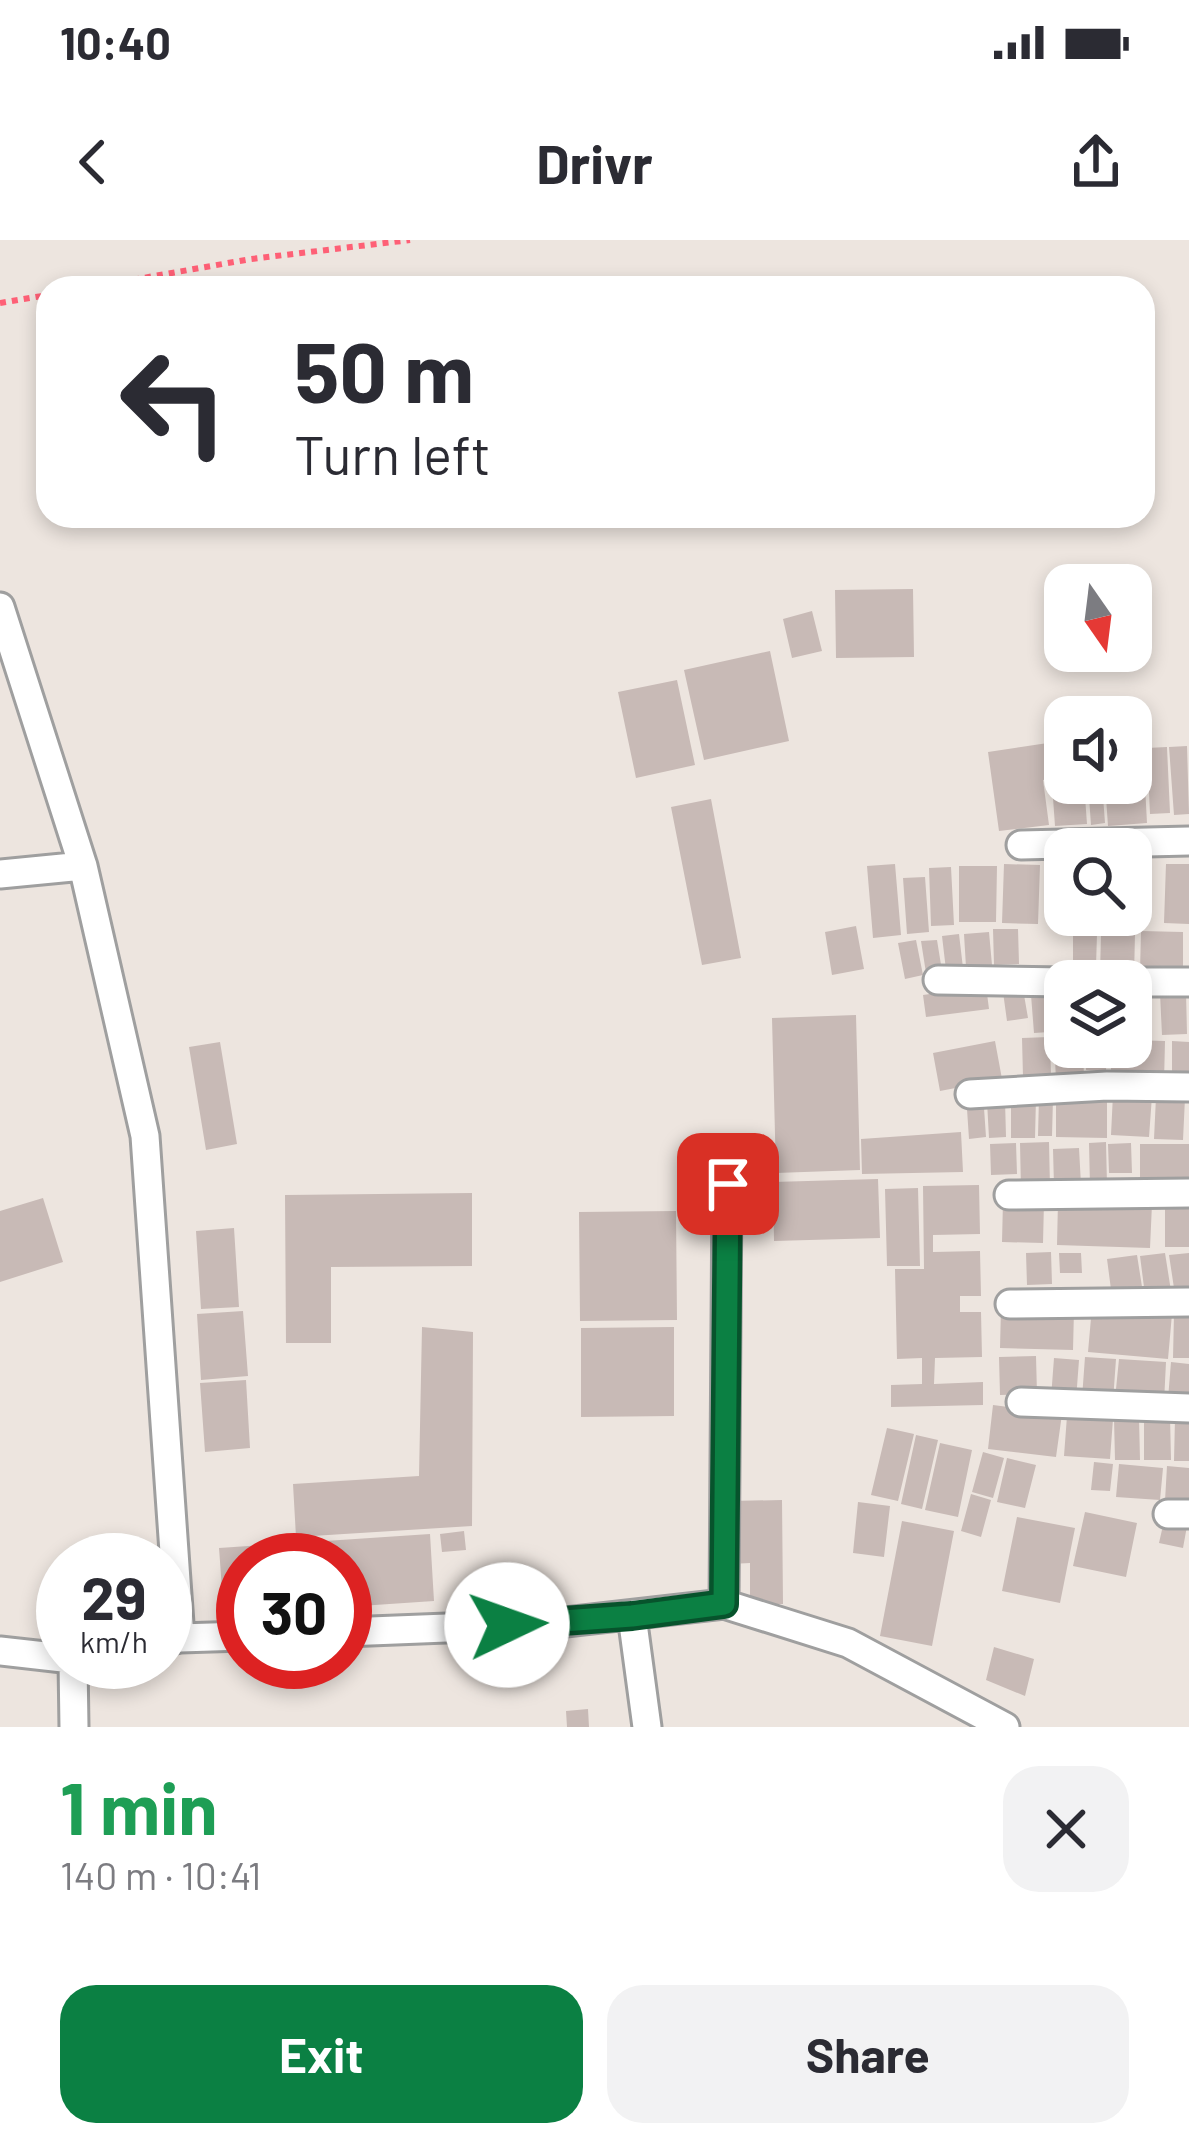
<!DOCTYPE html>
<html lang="en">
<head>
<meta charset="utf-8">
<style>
  :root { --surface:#fff; --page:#f2f2f3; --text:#2b2b33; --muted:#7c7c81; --accent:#0b8043 }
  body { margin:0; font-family:Barlow,sans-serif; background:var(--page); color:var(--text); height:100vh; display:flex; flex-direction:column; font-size:45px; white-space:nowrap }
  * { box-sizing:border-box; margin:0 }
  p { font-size:39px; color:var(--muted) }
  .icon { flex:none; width:66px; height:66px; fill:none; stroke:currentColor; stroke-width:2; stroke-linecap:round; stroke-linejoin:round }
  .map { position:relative; height:1487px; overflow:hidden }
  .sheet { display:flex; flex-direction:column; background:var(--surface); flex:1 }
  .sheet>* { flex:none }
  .banner { position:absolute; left:36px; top:36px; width:1119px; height:252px; border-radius:36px; box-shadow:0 6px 18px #0003; background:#fff; color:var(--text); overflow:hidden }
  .needle { width:78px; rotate:166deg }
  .fabs { position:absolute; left:1044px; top:324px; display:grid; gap:24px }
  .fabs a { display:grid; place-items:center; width:108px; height:108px; border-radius:24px; background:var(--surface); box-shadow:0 6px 18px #0003; font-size:60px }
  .speed { position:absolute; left:36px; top:1293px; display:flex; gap:24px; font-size:60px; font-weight:700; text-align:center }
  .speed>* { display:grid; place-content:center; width:156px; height:156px; border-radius:50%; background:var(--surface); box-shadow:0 6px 18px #0003; line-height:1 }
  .speed small { font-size:30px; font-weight:400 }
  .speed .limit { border:18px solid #d22; background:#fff; color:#111 }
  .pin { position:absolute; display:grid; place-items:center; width:102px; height:102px; color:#fff; margin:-51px; border-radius:24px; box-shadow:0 6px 18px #0006 }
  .me { position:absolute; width:132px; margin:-66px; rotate:87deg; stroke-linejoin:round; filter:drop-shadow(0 0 9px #0008) }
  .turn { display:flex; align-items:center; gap:42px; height:252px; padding:0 60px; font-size:54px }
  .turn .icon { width:156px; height:156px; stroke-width:2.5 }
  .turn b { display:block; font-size:84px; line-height:102px }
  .round { display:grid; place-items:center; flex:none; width:126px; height:126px; border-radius:36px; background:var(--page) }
  .head { display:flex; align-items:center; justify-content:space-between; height:204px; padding:0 60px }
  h1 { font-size:72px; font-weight:700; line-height:90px; color:#1e9e55 }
  .button { display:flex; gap:24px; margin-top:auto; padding:24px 60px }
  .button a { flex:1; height:138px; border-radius:36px; background:var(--accent); color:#fff; font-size:48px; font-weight:700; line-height:138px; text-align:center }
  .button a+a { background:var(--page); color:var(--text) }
  .status { display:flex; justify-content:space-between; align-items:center; height:84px; padding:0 60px; background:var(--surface); direction:ltr }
  .status svg { height:33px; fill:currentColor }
  header { display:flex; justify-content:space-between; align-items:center; height:156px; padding:0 60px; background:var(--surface); font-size:54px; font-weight:700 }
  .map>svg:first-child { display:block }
  .building { fill:#c8bab6 }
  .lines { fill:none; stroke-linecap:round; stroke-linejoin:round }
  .street-casing { stroke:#9f9f9f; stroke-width:33 }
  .path { stroke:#fe6076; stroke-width:6; stroke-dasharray:6 6; stroke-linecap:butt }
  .street { stroke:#fff; stroke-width:27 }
  .route-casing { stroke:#07532c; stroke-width:30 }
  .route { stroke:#0b8043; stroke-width:21 }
</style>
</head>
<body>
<div class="status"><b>10:40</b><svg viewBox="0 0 49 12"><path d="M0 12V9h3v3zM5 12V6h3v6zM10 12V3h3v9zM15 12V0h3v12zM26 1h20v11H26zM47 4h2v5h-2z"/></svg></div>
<header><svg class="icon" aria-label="back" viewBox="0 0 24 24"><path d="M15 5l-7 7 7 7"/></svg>Drivr<svg class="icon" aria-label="share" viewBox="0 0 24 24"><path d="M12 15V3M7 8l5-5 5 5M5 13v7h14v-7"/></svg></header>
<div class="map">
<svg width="1189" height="1487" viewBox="0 0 1189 1487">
  <rect width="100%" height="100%" fill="#ede5df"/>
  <path class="building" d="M913,349L914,417L836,418L835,350Z
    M812,371L822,411L792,418L783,379Z
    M770,411L789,501L704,520L684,430Z
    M677,440L695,525L636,538L618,452Z
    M1061,501L1065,537L1043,540L1049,585L999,591L988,512Z
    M1187,506L1189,574L1174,575L1169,507Z
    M1167,507L1170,573L1150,574L1147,508Z
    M1143,508L1147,583L1108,586L1105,543H1131V509Z
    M1065,543H1084L1087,584L1055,586L1052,544Z
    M1088,543H1102L1105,583L1091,585Z
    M711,559L741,718L702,725L671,567Z
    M895,624L901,695L873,698L867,626Z
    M1004,624L1040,625L1038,684L1002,683Z
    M1166,624H1189V684L1164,683Z
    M959,626H997L996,682H959Z
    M951,627L954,685L931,686L929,628Z
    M925,637L929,692L907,694L903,638Z
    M856,686L864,729L832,735L825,692Z
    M993,689H1018L1019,724L994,725Z
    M1141,691L1183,692V733L1140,732Z
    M989,692L992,725L966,727L964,694Z
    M959,694L963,728L946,730L942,696Z
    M1073,694H1097L1096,726H1073Z
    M1101,694H1135L1134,735L1100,734Z
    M916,700L923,735L905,739L898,703Z
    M937,700L942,731L926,733L921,701Z
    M986,746L989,769L926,777L923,755Z
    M1023,749L1028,778L1007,781L1003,752Z
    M1186,752L1187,794L1162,795L1160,753Z
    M1065,753V791L1034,793L1031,755Z
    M856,775L860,930L776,933L772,778Z
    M1050,797L1051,836L1023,837L1022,798Z
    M1054,799H1065V807H1083L1084,838L1056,840Z
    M1131,800L1165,801L1164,842H1152V831L1111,832V807H1131Z
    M995,801L1002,839L940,851L933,813Z
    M1172,801L1189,802V835H1172Z
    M220,802L237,904L206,910L189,807Z
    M1087,807H1107L1106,831L1086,830Z
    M1113,854L1152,856L1149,897L1111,895Z
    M1039,857L1053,858L1052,896H1038Z
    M1056,857H1107V898L1056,897Z
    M1156,857L1185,858L1183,900L1154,899Z
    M1011,858H1036L1035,898H1011Z
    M1005,860L1006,897L989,898L987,861Z
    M984,868L986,897L969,899L967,869Z
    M961,892L963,932L862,934L861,899Z
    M1049,902L1050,948L1021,949L1020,903Z
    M1106,902L1107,945L1090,946L1089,903Z
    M1016,903L1017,934L991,935L990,904Z
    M1131,903L1132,933H1109L1108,904Z
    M1140,904H1189V944H1140Z
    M1079,908L1081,945L1054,946L1053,909Z
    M878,939L880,998L774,1001L773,942Z
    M979,945L980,994L933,995V1012L980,1011L981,1056H960V1072H981L982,1117L935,1118L934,1144L983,1142V1165L891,1167V1145L922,1144V1118L897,1119L895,1029H924L923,946Z
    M918,948L920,1026H887L885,949Z
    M472,953V1026L331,1027V1103H286L285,955Z
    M43,958L63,1022L0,1042V971Z
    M1003,961L1044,962L1043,1003L1002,1002Z
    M1058,961L1152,964L1150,1008L1057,1005Z
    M1165,964L1189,965V1007H1165Z
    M676,971L677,1080L580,1081L579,972Z
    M234,988L239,1067L201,1069L196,991Z
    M1051,1012L1052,1044L1027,1045L1026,1013Z
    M1059,1013H1081L1082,1033H1060Z
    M1165,1013L1171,1051L1145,1055L1140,1016Z
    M1189,1013V1046L1174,1048L1169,1015Z
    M1137,1015L1143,1053L1112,1057L1107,1019Z
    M1092,1067L1172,1074L1168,1119L1088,1112Z
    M1001,1068L1074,1070L1073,1110L1000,1108Z
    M243,1071L248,1136L201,1140L197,1074Z
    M1174,1073L1189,1074V1118H1173Z
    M422,1087L473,1092L472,1286L296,1297L293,1244L419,1236Z
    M674,1087V1176L581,1177V1088Z
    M1036,1116L1037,1154L1000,1155L999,1117Z
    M1085,1117L1116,1119L1113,1161L1082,1158Z
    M1054,1118L1079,1120L1076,1160L1051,1158Z
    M1119,1119L1166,1122L1164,1162L1115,1159Z
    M1171,1122L1189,1124V1161L1168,1159Z
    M246,1140L250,1208L205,1212L200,1143Z
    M993,1165L1062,1174L1056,1217L988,1209Z
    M1067,1176L1113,1179L1110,1219L1064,1216Z
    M1170,1176L1171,1220H1144V1177Z
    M1114,1178H1139L1140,1220H1115Z
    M1175,1178H1189V1221H1174Z
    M887,1188L914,1194L898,1261L871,1255Z
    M916,1195L938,1200L922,1269L901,1264Z
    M940,1203L972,1210L958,1277L925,1270Z
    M983,1212L1004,1218L993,1258L972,1252Z
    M1007,1218L1036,1225L1025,1268L997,1262Z
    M1094,1222L1113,1224L1110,1251L1091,1250Z
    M1119,1224L1163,1228L1160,1260L1116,1257Z
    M1167,1226L1189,1228V1262L1165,1261Z
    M971,1254L991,1260L981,1297L961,1291Z
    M782,1260L783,1364H750V1323L731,1324L730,1261Z
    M858,1262L890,1266L884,1317L853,1313Z
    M1085,1272L1137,1283L1126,1337L1073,1326Z
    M1017,1277L1075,1288L1060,1363L1002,1351Z
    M902,1281L954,1291L932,1406L880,1396Z
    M1164,1281L1187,1286L1183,1308L1159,1303Z
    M464,1291L466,1310L442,1312L440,1294Z
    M430,1294L434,1361L345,1367V1320H243V1374L224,1376L219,1308Z
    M994,1407L1034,1419L1025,1456L986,1440Z
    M588,1469L589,1487H567L566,1471Z"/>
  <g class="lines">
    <g class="street-casing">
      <path id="street" d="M0,367L83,626L145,896L180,1398L165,1401
        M1021,605L1189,601
        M0,634L83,626
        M938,740L1065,742
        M1131,742H1189
        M970,854L1107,846L1189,847
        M1009,955L1189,953
        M1010,1064L1189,1062
        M1021,1162L1189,1168
        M1168,1274H1189
        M724,1364L727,944
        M632,1376L647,1487
        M345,1392L548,1384L724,1364L848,1403L1005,1487
        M180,1398L243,1396
        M0,1411L63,1418
        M73,1422L74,1487"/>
    </g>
    <path class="path" d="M86,48L251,19L410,0
      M0,63L48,55"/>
    <use href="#street" class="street"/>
  </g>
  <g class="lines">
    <g class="route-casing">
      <path id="route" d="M507,1385L632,1376L724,1364L728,944"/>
    </g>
    <use href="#route" class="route"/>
  </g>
</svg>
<div class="fabs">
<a><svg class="needle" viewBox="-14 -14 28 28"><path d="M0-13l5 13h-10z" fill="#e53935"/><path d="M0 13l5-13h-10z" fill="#7c7c81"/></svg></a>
<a><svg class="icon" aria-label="sound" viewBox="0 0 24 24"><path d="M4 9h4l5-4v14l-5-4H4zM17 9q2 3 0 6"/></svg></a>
<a><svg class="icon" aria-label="search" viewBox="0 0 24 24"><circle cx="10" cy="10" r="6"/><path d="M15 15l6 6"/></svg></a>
<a><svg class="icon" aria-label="layers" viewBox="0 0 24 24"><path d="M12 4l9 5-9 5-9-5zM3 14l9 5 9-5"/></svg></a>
</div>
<div class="speed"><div>29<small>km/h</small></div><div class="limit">30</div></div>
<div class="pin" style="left:728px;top:944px;background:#d93025"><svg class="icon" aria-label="arrive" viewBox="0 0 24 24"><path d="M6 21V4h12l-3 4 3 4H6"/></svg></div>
<svg class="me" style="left:507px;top:1385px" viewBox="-20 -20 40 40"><circle r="19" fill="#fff"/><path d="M0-13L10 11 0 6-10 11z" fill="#0b8043"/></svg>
<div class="banner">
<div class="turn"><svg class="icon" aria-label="left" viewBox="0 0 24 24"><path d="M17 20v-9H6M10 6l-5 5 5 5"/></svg><div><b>50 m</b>Turn left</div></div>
</div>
</div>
<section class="sheet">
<div class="head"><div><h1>1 min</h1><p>140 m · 10:41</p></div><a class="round"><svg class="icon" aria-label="close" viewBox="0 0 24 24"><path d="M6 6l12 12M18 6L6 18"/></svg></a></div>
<div class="button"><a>Exit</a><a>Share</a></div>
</section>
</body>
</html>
